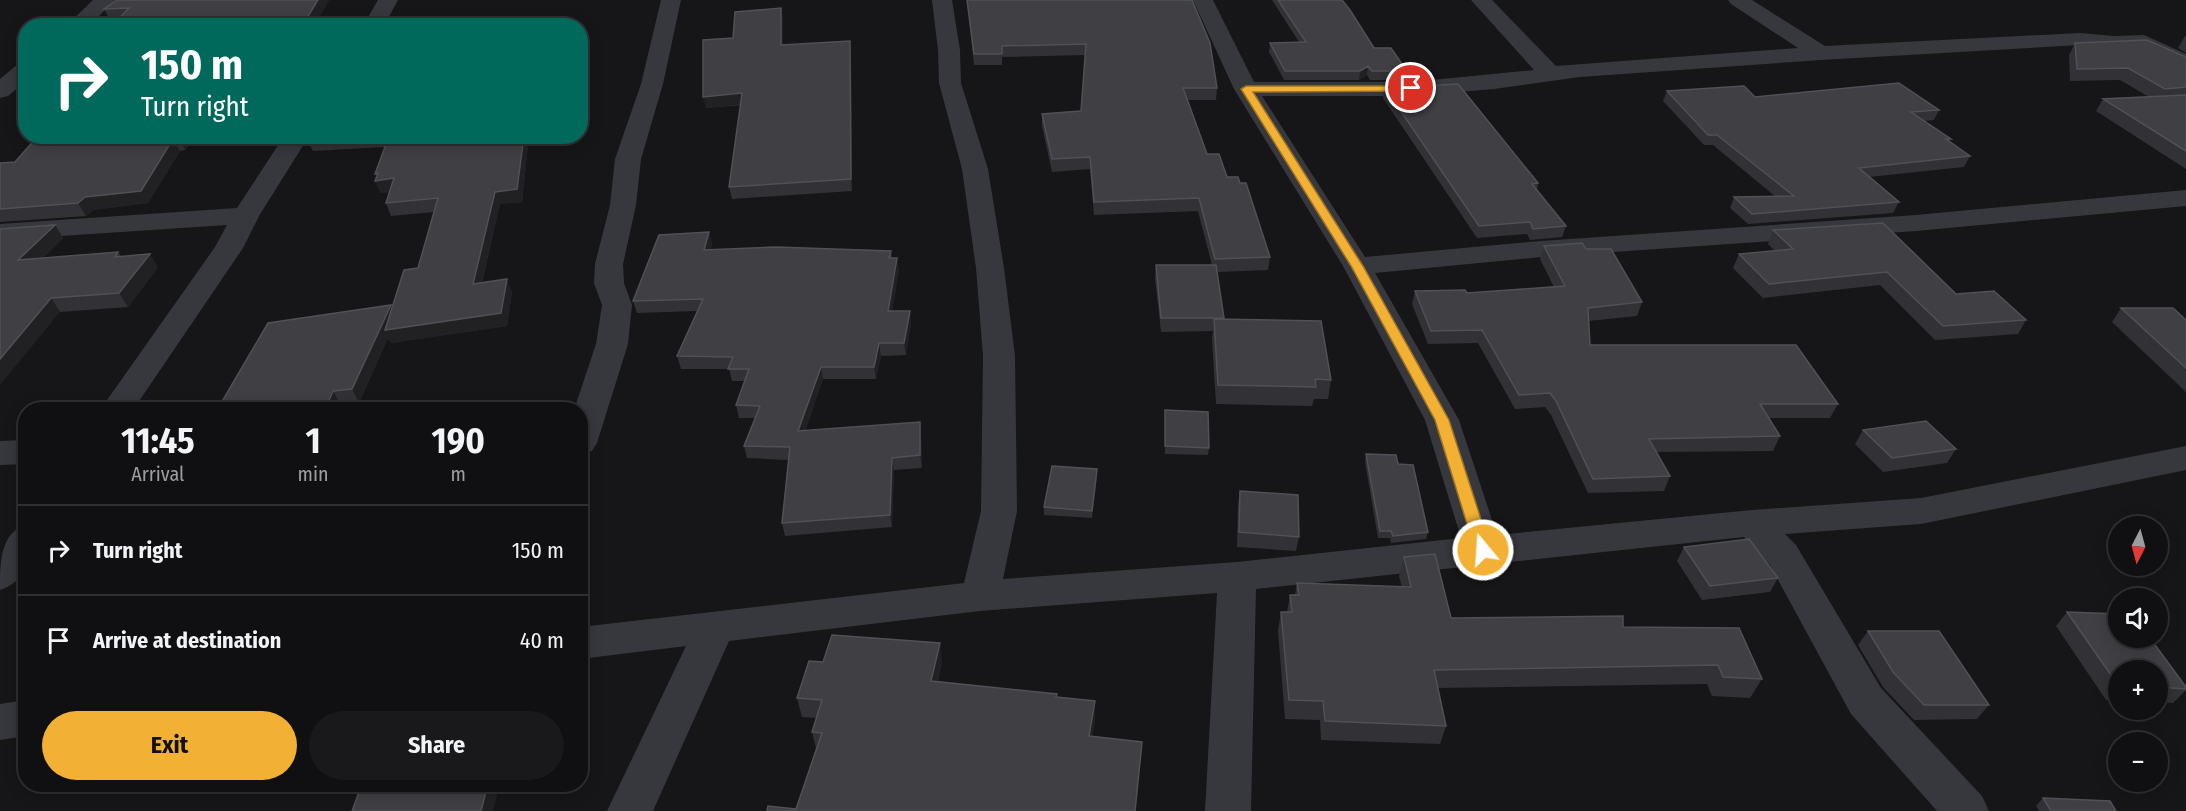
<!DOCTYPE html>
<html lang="en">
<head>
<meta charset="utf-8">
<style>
  :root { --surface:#101012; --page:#19191b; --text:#f1f3f6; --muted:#9c9d9f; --line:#303032; --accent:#f2b134 }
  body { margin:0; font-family:"Fira Sans Condensed",sans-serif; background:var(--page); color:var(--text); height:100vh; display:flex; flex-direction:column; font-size:22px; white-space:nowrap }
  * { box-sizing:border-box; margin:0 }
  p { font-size:20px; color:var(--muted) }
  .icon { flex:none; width:33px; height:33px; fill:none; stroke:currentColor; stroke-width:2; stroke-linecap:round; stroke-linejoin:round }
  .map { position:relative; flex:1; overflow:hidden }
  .panel { position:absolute; left:18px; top:402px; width:570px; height:390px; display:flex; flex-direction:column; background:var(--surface); border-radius:24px; box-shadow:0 3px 15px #0003,0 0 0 2px var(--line) }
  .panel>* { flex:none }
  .top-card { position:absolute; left:18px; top:18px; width:570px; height:126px; border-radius:24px; box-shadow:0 3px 15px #0003,0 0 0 2px var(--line); background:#00695c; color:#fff; overflow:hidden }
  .needle { width:39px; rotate:186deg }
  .buttons { position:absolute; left:2108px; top:516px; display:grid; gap:12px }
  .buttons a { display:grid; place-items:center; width:60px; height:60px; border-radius:50%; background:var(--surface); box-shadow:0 3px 15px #0003,0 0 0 2px var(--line); font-size:30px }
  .pin { position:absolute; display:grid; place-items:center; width:51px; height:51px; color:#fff; margin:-26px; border:3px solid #fff; border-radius:50%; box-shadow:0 2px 6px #0007 }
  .me { position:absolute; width:66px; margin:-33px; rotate:342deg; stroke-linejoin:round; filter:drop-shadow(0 0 4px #0008) }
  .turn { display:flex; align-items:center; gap:21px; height:126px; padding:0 24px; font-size:27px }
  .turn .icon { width:78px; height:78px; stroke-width:2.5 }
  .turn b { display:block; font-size:42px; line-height:51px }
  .eta { display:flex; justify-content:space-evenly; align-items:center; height:102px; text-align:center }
  .eta b { font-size:36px; font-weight:700; line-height:42px }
  .cta { display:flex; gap:12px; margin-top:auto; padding:12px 24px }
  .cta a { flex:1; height:69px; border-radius:36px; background:var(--accent); color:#111; font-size:24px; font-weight:700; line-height:69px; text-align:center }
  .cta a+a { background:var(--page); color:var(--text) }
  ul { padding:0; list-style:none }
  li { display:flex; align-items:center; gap:18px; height:90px; padding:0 24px; border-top:2px solid var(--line) }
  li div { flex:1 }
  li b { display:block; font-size:22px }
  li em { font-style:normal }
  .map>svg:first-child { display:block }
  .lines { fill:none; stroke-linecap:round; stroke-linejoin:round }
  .street { fill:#37383d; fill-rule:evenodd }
  .wall { fill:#323236 }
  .shaded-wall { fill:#212124 }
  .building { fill:#3f3f44; stroke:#4f5156; stroke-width:1.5 }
  .route { fill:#f2b134; stroke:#9d7322; stroke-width:1.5 }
</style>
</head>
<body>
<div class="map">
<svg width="2186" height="811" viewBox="0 0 2186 811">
  <rect width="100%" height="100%" fill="#161618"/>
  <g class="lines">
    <path class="street" d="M93,0H115L89,26H66Z
      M378,0H398L384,26H363Z
      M661,0H681L663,84L641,159L636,205L623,264L624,283L632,305L628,344L597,443L592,451L580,454V410H574L596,344L602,305L594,283L595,264L610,205L615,159L641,84Z
      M932,0H952L960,50L961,83L988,169L1004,268L1015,356L1017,511L1003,579L1237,562L1461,538L1425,420L1343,266L1234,89L1193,0H1213L1254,82H1411L1534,70L1471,0H1492L1556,66L1798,48L1731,4L1728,0H1752L1825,46L2080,33L2114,36L2144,35L2186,54V70L2140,49L2114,50L2080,45L1821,60L1580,77L1494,89L1411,96H1262L1365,257L1541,241L1916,215L2186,190V206L1916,231L1541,257L1375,273L1459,420L1497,535L1752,510L1921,498L2186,446V470L1921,524L1785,534L1796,545L1881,688L1982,796L1989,811H1937L1851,714L1770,565L1744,537L1256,589L1251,811H1205L1217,593L980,611L729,641L653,811H607L686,646L580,659V627L964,583L981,511L983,356L976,268L962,169L939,83L938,50Z
      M26,62V81L8,96L0,98V79L18,64Z
      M284,136H309L259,216L243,248L133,410H100L215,247L227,225L0,240V224L237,208Z
      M26,440V464L0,465V441Z
      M26,524C26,553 33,579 0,590C0,562 0,534 26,524Z
      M26,700V736L0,740V704Z"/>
  </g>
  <path class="wall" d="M117,0H329L314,26H112L118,20H110L104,9Z
    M967,0L1217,88L1216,100H1187L1207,154L1227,177L1240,183L1270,257L1268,270L1217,272L1224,319L1331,380L1328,399H1314L1312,406L1216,404L1212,338L1213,331L1161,332L1155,279L1156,265H1212L1198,211L1094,215L1090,169L1052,172L1042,126V114L1081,111L1085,55L1002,57V65H974Z
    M1272,0H1342L1374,48L1407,71L1405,80H1370L1367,75L1359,80H1284L1269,52L1270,43L1299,42Z
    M781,8L783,19V45L851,52L852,191L732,199L729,187L741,105L706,108L733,38Z
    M2185,36H2186V53L2178,48Z
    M2075,43L2186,57V169L2096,111L2103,99L2149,97L2120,80L2070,81L2069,55Z
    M1385,88L1538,183L1537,190L1566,226L1562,237L1530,240L1527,234L1477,238L1383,98Z
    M1667,91L1755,97L1939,110L1934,120L1924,121L1951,139L1949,142L1970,156L1964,167L1869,177L1899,202L1893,213L1748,224L1730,208L1734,197H1776L1713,145H1704L1663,101Z
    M38,136H207L195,138L185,150L180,151L148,203L93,210L86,216L0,222V163L15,162Z
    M309,136H529L522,202L500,204L482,282L512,292L507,326L391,343L388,338L359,403L340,404L338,410H217L392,307L418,268L434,212L391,216L386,203L389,192L381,193L375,181L385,147L313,151L307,139Z
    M55,225L63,238L43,258L118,252L121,256L158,267L128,307L60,312L0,229Z
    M1773,230L1956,294L2026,320L2018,334L1935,340L1880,285L1763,298L1733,268L1739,254L1775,251L1768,244Z
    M709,232L712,244L710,250L891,251L892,258L899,270L892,311L911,323L906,355L881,356L876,379H823L805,431L920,422L921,435L922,468L894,470L892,527L785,536L782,523L788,460L747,458L744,446L755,418H739L736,405L745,381H732L729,369H681L677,356L697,311L637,313L633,301Z
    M1544,246L1586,249L1642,302L1637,316L1588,321L1590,345L1838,404L1830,418H1769L1780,436L1773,451L1656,452L1670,476L1664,491L1588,493L1551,415L1545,407L1515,409L1478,343L1428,344L1412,304L1415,291L1467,293L1554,287L1540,259Z
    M2121,308L2186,320V392L2112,322Z
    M1165,418L1209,448L1208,455L1165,454Z
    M1863,430L1956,449L1947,463L1883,472L1855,444Z
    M1366,454L1398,464L1428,532L1426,539L1391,543L1390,538H1378L1365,462Z
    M1097,469V477L1092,518L1044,515V507Z
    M1240,491L1299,537L1296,551L1237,547L1238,505Z
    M1684,547L1778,578L1770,592L1702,600L1677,561Z
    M1404,557L1451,618L1623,627L1762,679L1750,698L1712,696L1707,684L1438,688L1446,726L1440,744L1321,740L1320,720L1285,719L1278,631L1281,612H1287L1290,595H1295L1297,583L1402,587L1399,576Z
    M2067,612L2186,687V690L2173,703L2157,702V670H2118V700H2106L2056,626Z
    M1868,631L1989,705L1977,719L1914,720L1883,687L1858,645Z
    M823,662H942L938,681L1057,694V697L1095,701V720L1092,737L1142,742L1141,761L796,809L816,748L812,732L817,718L802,717L797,698Z
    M2043,798L2116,811H2039L2036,806Z"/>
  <path class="shaded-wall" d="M318,0H329L314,26H302Z
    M781,8L783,19V56L781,45Z
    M850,41L851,52L852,191L851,179Z
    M1368,66L1367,75L1359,80L1360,71Z
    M742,93L745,104L706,108L703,97Z
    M180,136H194L195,138L185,150L179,138Z
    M524,136H529L522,202L500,204L478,297L473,284L495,192Z
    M173,139L180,151L148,203L93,210L86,216L78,203L85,197Z
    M378,173L394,178L400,191L381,193L375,181L378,180L375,174Z
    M55,225L63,238L27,273L18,260Z
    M709,232L712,244L707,262L704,250Z
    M150,254L158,267L128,307L119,293Z
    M897,258L899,270L890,323L888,311Z
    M507,279L512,292L507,326L391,343L388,338L359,403L352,389L391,305L397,318Z
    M51,298L60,312L0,385V359Z
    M910,311L911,323L906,355L904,343Z
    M879,343L881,356L876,379L874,367Z
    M821,367L823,379L800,444L798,431Z
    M333,391L340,404L338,410H325Z
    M920,422L921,435L922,468L920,455Z
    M892,458L894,470L892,527L890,515Z
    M1097,469V477L1092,518V511Z
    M940,643L942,662L934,700L931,681Z
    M1095,701V720L1089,755V736Z
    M1142,742L1136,811H1135Z
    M488,784H500L493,811H481Z"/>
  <path class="building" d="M117,0H318L302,26H112L129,8L104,9Z
    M967,0H1192L1210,43L1217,88H1183L1207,154H1219L1227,177H1238L1240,183H1246L1270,257L1215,259L1199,198L1094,202L1090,157L1052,159L1042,114L1081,111L1086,44L1002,46V54H974Z
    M1278,0H1342L1350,10L1374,48H1391L1407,71H1372L1368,66L1360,71H1285L1270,43L1306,42Z
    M781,8V45L850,41L851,179L729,187L742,93L703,97V40L733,38L735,12Z
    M502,23L501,26H459Z
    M2147,40L2186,57V87L2165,89L2128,68L2077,69L2075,43Z
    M1899,83L1939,110L1911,112L1951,139H1946L1970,156L1859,168L1899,202L1752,214L1734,197L1794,196L1717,135H1708L1667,91L1744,86L1755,97Z
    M1458,84L1538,183L1532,184L1566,226L1533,229L1530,222L1479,226L1385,88Z
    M2186,95V151L2103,99Z
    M38,136H180L179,138L173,139L141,191L85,197L78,203L0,209V163L15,162Z
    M309,136H355L307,139Z
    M389,136H524L517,189L495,192L473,284L507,279L501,313L385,330L404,270L418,268L438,198L386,203L394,178L375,181L378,173L375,174Z
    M1883,223L1956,294L1994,291L2026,320L1943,326L1887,272L1769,284L1739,254L1793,249L1773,230Z
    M55,225L18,260L118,252L115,257L150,254L119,293L51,298L0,359V229Z
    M709,232L704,250L776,247L891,251L889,258H897L888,311H910L904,343H879L874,367H821L798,431L920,422V455L892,458L890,515L782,523L790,447L744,446L760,406L736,405L749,369H728L733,357L677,356L703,299L633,301L659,235Z
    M1582,243L1586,249H1611L1642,302L1588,308L1590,345H1796L1838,404H1760L1780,436L1649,439L1670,476L1593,479L1556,401L1550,393L1519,395L1482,330L1431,331L1415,291L1465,290L1467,293L1565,286L1544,246Z
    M1156,265H1216L1224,318H1161Z
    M391,305L352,389L333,391L325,410H217L268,323Z
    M2121,308H2173L2186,320V368Z
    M1214,319L1321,321L1331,380L1315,379L1316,387L1218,385Z
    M1165,410L1208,412L1209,448L1165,446Z
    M1926,421L1956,449L1892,458L1863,430Z
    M1366,454L1396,455L1398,464L1413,465L1428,532L1393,536L1391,531H1380Z
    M1052,466L1097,469L1092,511L1044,507Z
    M1240,491L1298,495L1299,537L1239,532Z
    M1749,539L1778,578L1710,586L1684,547Z
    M1435,554L1451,618L1623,616V627L1739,628L1762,679L1723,677L1718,665L1434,670L1446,726L1325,721L1323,701L1289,700L1281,612H1292L1290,595H1299L1297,583L1411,587L1404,557Z
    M2067,612L2118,614V638H2150L2186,687V689L2157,687V670H2118V685Z
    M1868,631H1939L1989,705H1924L1893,672Z
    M832,635L940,643L931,681L1057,694L1056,697L1095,701L1089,736L1142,742L1135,811H767L768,806L796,809L822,733L812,732L822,700L797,698L809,661L823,662Z
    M362,784H488L481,811H352Z
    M2043,798L2110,801L2116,811H2051Z"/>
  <path class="route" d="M1411,86L1416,88L1414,91L1253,92L1363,266L1449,420L1491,550L1489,554H1478L1475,550L1435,420L1351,266L1241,89L1246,86Z"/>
</svg>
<div class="buttons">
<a><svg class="needle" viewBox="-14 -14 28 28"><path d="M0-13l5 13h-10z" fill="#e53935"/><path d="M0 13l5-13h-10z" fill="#9c9d9f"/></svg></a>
<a><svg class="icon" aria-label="sound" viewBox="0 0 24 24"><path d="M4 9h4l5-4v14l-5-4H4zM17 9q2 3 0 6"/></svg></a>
<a>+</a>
<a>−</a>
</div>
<div class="pin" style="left:1411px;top:88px;background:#d93025"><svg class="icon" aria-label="arrive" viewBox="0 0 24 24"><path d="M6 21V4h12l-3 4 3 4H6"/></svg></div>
<svg class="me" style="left:1483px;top:550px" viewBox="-20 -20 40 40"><circle r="17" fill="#f2b134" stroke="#fff" stroke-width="3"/><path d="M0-11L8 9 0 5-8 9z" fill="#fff"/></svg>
<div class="top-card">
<div class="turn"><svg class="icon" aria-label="right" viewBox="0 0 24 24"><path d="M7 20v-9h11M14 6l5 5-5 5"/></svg><div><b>150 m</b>Turn right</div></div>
</div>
<section class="panel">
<div class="eta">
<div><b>11:45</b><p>Arrival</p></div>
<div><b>1</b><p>min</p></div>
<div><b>190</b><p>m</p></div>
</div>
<ul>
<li><svg class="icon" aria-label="right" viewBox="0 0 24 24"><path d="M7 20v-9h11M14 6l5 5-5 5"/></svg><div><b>Turn right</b></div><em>150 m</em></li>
<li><svg class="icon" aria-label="arrive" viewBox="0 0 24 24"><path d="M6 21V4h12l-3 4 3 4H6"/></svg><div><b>Arrive at destination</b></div><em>40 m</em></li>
</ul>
<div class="cta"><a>Exit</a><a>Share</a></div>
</section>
</div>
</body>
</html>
